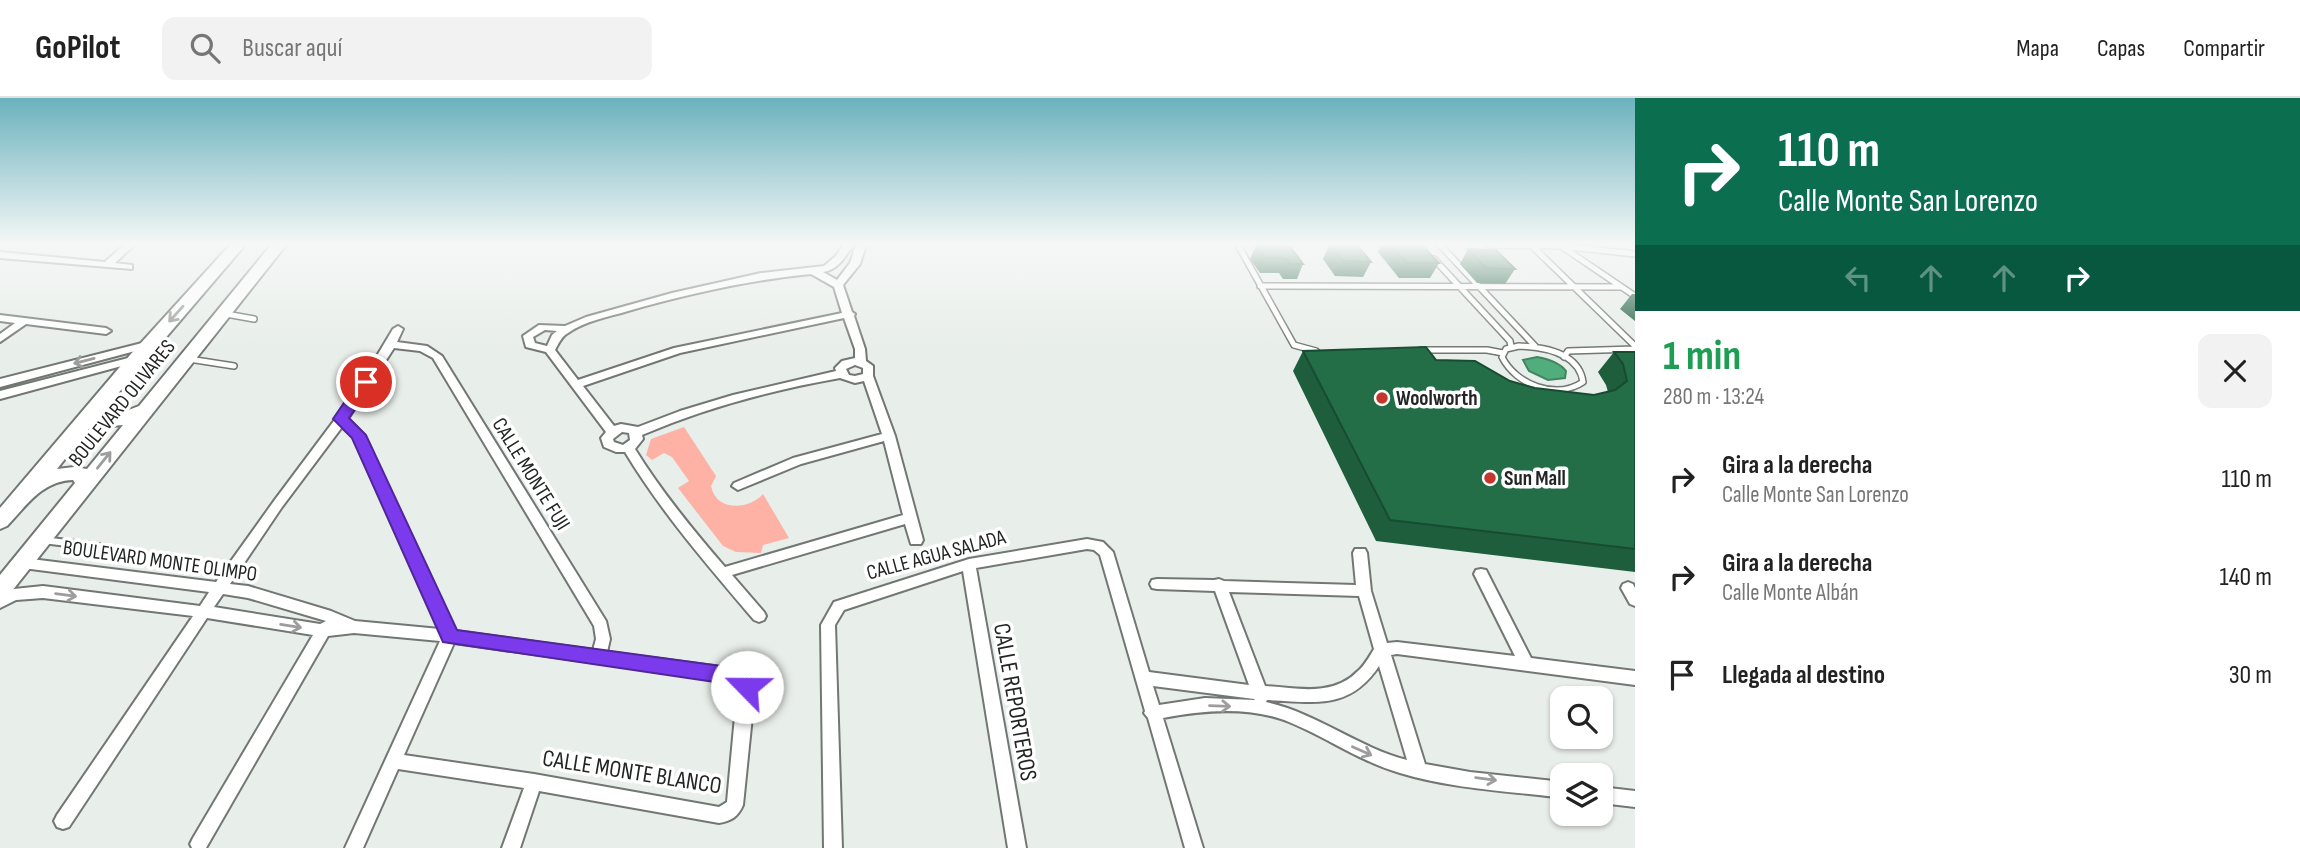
<!DOCTYPE html>
<html lang="es">
<head>
<meta charset="utf-8">
<style>
  :root { --surface:#fff; --page:#f2f2f2; --text:#222; --muted:#767676; --line:#e0e0e0 }
  body { margin:0; font-family:"Sofia Sans Condensed",sans-serif; background:var(--page); color:var(--text); height:100vh; display:flex; flex-direction:column; font-size:26px; white-space:nowrap }
  * { box-sizing:border-box; margin:0 }
  p { font-size:23px; color:var(--muted) }
  .icon { flex:none; width:38px; height:38px; fill:none; stroke:currentColor; stroke-width:2; stroke-linecap:round; stroke-linejoin:round }
  .map { position:relative; flex:1; overflow:hidden }
  .side { display:flex; flex-direction:column; background:var(--surface); width:665px }
  .side>* { flex:none }
  .guide { background:#0b6e4f; color:#fff; overflow:hidden }
  .fabs { position:absolute; left:1550px; top:588px; display:grid; gap:14px }
  .fabs a { display:grid; place-items:center; width:63px; height:63px; border-radius:14px; background:var(--surface); box-shadow:0 2px 5px #0004; font-size:35px }
  .pin { position:absolute; display:grid; place-items:center; width:60px; height:60px; color:#fff; margin:-30px; border:4px solid #fff; border-radius:50%; box-shadow:0 2px 7px #0007 }
  .me { position:absolute; width:77px; margin:-38px; rotate:293deg; stroke-linejoin:round; filter:drop-shadow(0 0 5px #0008) }
  .turn { display:flex; align-items:center; gap:24px; height:147px; padding:0 28px; font-size:32px }
  .turn .icon { width:91px; height:91px; stroke-width:2.5 }
  .turn b { display:block; font-size:49px; line-height:60px }
  .lanes { display:flex; align-items:center; height:66px; padding:0 28px; background:#0003; justify-content:center; gap:35px; direction:ltr }
  .lanes .off { opacity:.35 }
  .round { display:grid; place-items:center; flex:none; width:74px; height:74px; border-radius:14px; background:var(--page) }
  .headline { display:flex; align-items:center; justify-content:space-between; height:119px; padding:0 28px }
  h1 { font-size:42px; font-weight:700; line-height:52px; color:#1e9e55 }
  ul { padding:0; list-style:none }
  li { display:flex; align-items:center; gap:21px; height:98px; padding:0 28px }
  li div { flex:1 }
  li b { display:block; font-size:26px }
  li em { font-style:normal }
  header { display:flex; align-items:center; gap:42px; box-sizing:border-box; height:98px; padding:0 35px; background:var(--surface); border-bottom:2px solid var(--line) }
  header strong { font-size:33px }
  nav { display:flex; gap:38px; margin-inline-start:auto; font-size:24px }
  .search { width:490px; height:63px; background:var(--page); display:flex; align-items:center; gap:18px; box-sizing:border-box; padding:0 24px; border-radius:14px; color:var(--muted); font-size:26px }
  main { display:flex; flex:1; min-height:0 }
  .map>svg:first-child { display:block }
  .green { fill:#feb1a5 }
  .water { fill:#51ae7c; stroke:#438561; stroke-width:2 }
  .lines { fill:none; stroke-linecap:round; stroke-linejoin:round }
  .lane-far1-casing { stroke:#727773; stroke-width:8 }
  .lane-casing { stroke:#727773; stroke-width:10 }
  .street-casing { stroke:#727773; stroke-width:4 }
  .secondary-casing { stroke:#727773; stroke-width:4 }
  .lane-far1 { stroke:#fff; stroke-width:5 }
  .lane { stroke:#fff; stroke-width:6 }
  .street { fill:#fff; fill-rule:evenodd }
  .secondary { fill:#fff; fill-rule:evenodd }
  .wall { fill:#1e5e3d }
  .building { fill:#236d47; stroke:#184c32; stroke-width:2 }
  .oneway { stroke:#9c9d9c }
  .route { fill:#7c3aed; stroke:#51269a; stroke-width:2 }
  .poi-dot { fill:#c5372c; stroke:#fff; stroke-width:2.5 }
  .labels { text-anchor:middle; dominant-baseline:central; stroke-width:7; stroke-linejoin:round; paint-order:stroke }
  .poi-label { font-size:21px; font-weight:bold; fill:#222523; stroke:#fff; text-anchor:start }
  .street-label { font-size:21px; fill:#222523; stroke:#fff }
  .near-street-label { font-size:24px; fill:#222523; stroke:#fff }
</style>
</head>
<body>
<header>
<strong>GoPilot</strong>
<div class="search"><svg class="icon" aria-label="search" viewBox="0 0 24 24"><circle cx="10" cy="10" r="6"/><path d="M15 15l6 6"/></svg>Buscar aquí</div>
<nav><a>Mapa</a><a>Capas</a><a>Compartir</a></nav>
</header>
<main>
<div class="map">
<svg width="1635" height="750" viewBox="0 0 1635 750">
  <rect width="100%" height="100%" fill="#e8eeea"/>
  <path class="green" d="M684,329L716,378L711,388C716,414 749,412 763,396L789,440L763,447L761,455L736,454L723,448L678,390L689,383L672,359L664,355L652,362L646,357L651,341Z"/>
  <path class="water" d="M1537,259C1548,261 1559,264 1566,273L1565,280L1548,282L1529,273L1523,262Z"/>
  <g class="lines">
    <g class="lane-far1-casing">
      <path id="lane-far1" d="M1238,147L1294,247L1316,253
        M1440,147L1535,248
        M1489,147L1561,148L1635,156
        M1532,148L1635,248
        M1564,150L1635,198
        M1434,161L1510,243L1511,249
        M1260,188L1621,189
        M226,216L254,221
        M1519,248C1544,249 1579,255 1583,284C1556,302 1516,287 1502,259L1506,251Z
        M1421,252H1487L1503,255
        M1564,259L1568,253L1635,251
        M189,261L234,268"/>
    </g>
    <g class="lane-casing">
      <path id="lane" d="M43,442L107,450"/>
    </g>
    <g class="street-casing">
      <path id="street" d="M124,147H134L115,165L132,167V171L0,160V154L105,164Z
        M843,147H853C845,159 838,172 823,174L837,182L850,165L856,147H866L860,166L843,187L852,214L855,216L854,218L865,251L866,263L873,268V278L895,338L923,442L921,446H911L905,426L732,477L764,514L766,518L764,522L759,524L754,522C708,468 662,415 625,354H616L604,349L601,340L606,334L546,254L526,249L523,238L539,227L565,228L586,219L672,195L761,175L824,168L836,158ZM811,176L834,189L842,215L674,250L578,282L555,252C559,245 561,239 568,235C585,223 608,219 628,213C688,196 749,182 811,176ZM844,220L855,251V260L842,263L835,270L836,273L733,297L680,313L638,329L621,326L614,328L583,288L680,255ZM545,232L557,233L552,237L547,248L535,245L533,239ZM855,267L863,270V276L855,278L849,277L846,271ZM840,280L855,285L864,283L882,336L793,360L734,385L732,388L738,392L801,366L884,343L903,417L725,469C692,431 661,393 635,351L643,341L642,337C705,310 772,292 840,280ZM622,334L629,335L630,342L623,347L614,344L613,341Z
        M0,217L106,230L111,233L106,236L26,226L0,244V236L15,225L0,223Z
        M398,228L403,231L397,244L427,248L442,258L606,523L610,541L607,554L736,571L749,577L755,589L743,707C738,719 731,723 719,725L539,693L520,750H502L524,690L398,671L363,750H345L440,543L354,535L328,538L206,750H192L190,746L193,740L313,537L207,520L69,729L63,731L57,729L54,723L57,717L193,518L43,500L16,502L0,510V498L14,491L43,488L200,508L209,494L23,470L18,469L16,465L18,461L23,460L216,484L274,403L354,296L393,231ZM394,250L420,253L433,260L594,528L596,541L593,552L455,533L364,337L348,321ZM342,329L353,339L440,531L355,523L331,513L248,488L230,486L282,409ZM223,496L248,500L326,523L320,526L214,509ZM454,545L734,584L738,586L727,704L719,709L534,676L404,657Z
        M150,243L155,246L154,248L0,289V281Z
        M136,258L140,259L141,261L140,263L0,301V293Z
        M1087,441L1103,444L1113,454L1149,574L1249,587L1215,493L1157,491L1152,490L1150,486L1152,482L1157,481L1214,482L1219,481L1224,483L1356,487L1353,455L1355,451H1365L1367,455L1371,493L1387,545L1397,544L1515,558L1474,476L1476,472L1481,471L1486,472L1531,560L1635,573V587L1397,556L1391,557L1425,666L1470,674L1563,684V700C1509,693 1452,691 1400,675C1359,663 1328,640 1289,624C1250,608 1204,612 1163,620L1203,750H1185L1148,620L1144,615L1145,613L1100,457L1094,452L1087,451L976,470L1026,750H1008L963,473L844,512L835,527L842,750H824L821,527L834,504L969,461ZM1229,494L1359,498L1374,551C1369,559 1365,567 1358,573C1333,599 1297,590 1265,588ZM1379,568L1407,662C1357,649 1317,615 1266,604L1267,602C1314,604 1349,613 1379,568ZM1153,588L1254,601L1255,602L1205,600L1159,607Z
        M1628,484L1633,486L1635,490V508L1630,506L1621,490L1623,486Z
        M1601,689L1635,693V709L1601,705Z"/>
    </g>
    <g class="secondary-casing">
      <path id="secondary" d="M230,147H245L103,313L118,316L139,308L271,147H286L8,498L0,501V477L75,385L73,382C42,383 27,407 7,428L0,431V410L130,257ZM94,324L111,328L123,327L87,371L74,369L57,371Z"/>
    </g>
    <use href="#lane-far1" class="lane-far1"/>
    <use href="#lane" class="lane"/>
    <use href="#street" class="street"/>
    <use href="#secondary" class="secondary"/>
  </g>
  <path class="wall" d="M1256,147H1289L1303,166L1297,181H1283L1279,175H1260L1250,161Z
    M1329,147L1371,164L1363,179L1335,178L1323,161Z
    M1381,147H1422L1439,165L1430,180H1399L1378,154Z
    M1468,151L1515,171L1505,186L1477,185L1460,166Z
    M1632,196H1635V223L1620,211Z
    M1303,253L1436,262L1535,290L1594,297L1608,294L1606,287L1598,274L1614,254H1635V474L1376,443L1293,273Z"/>
  <path class="building" d="M1257,147H1289L1303,166H1290L1285,160H1266Z
    M1330,147H1357L1371,164L1343,163Z
    M1392,147H1422L1439,165H1407Z
    M1468,151L1496,152L1515,171L1486,170Z
    M1426,249L1436,262L1475,263L1510,283L1535,290L1594,297L1615,292L1627,283L1623,266L1614,254H1635V451L1390,422L1303,253Z"/>
  <defs><path id="oneway-shaft" d="M-6 0H5M1.5-3L5.5 0L1.5 3" fill="none" stroke-width="1.6" stroke-linecap="round" stroke-linejoin="round" transform="scale(1.75)"/></defs>
  <g class="oneway">
    <use href="#oneway-shaft" transform="translate(176 216) rotate(132)"/>
    <use href="#oneway-shaft" transform="translate(84 263) rotate(166)"/>
    <use href="#oneway-shaft" transform="translate(104 362) rotate(-51)"/>
    <use href="#oneway-shaft" transform="translate(66 497) rotate(7)"/>
    <use href="#oneway-shaft" transform="translate(291 528) rotate(9)"/>
    <use href="#oneway-shaft" transform="translate(1220 608) rotate(2)"/>
    <use href="#oneway-shaft" transform="translate(1362 653) rotate(24)"/>
    <use href="#oneway-shaft" transform="translate(1486 681) rotate(8)"/>
  </g>
  <linearGradient id="sky" x2="0" y2="1"><stop stop-color="#6bb2bd"/><stop offset="0.58" stop-color="#f5f7f6"/><stop offset="1" stop-color="#f5f7f6" stop-opacity="0"/></linearGradient>
  <rect width="1635" height="252" fill="url(#sky)"/>
  <path class="route" d="M366,279L373,284L349,320L366,337L457,532L736,570L751,576L757,589L754,595C742,599 743,592 735,587L443,544L352,340L333,321L361,280Z"/>
  <g class="poi-dot">
    <circle cx="1382" cy="300" r="7"/>
    <circle cx="1490" cy="380" r="7"/>
  </g>
  <g class="labels">
    <g class="poi-label">
      <text x="1396" y="300">Woolworth</text>
      <text x="1504" y="380">Sun Mall</text>
    </g>
    <g class="street-label">
      <text transform="translate(122 305) rotate(-51)">BOULEVARD OLIVARES</text>
      <text transform="translate(531 376) rotate(58)">CALLE MONTE FUJI</text>
      <text transform="translate(936 457) rotate(-15)">CALLE AGUA SALADA</text>
      <text transform="translate(160 463) rotate(8)">BOULEVARD MONTE OLIMPO</text>
    </g>
    <g class="near-street-label">
      <text transform="translate(1015 604) rotate(80)">CALLE REPORTEROS</text>
      <text transform="translate(632 674) rotate(9)">CALLE MONTE BLANCO</text>
    </g>
  </g>
</svg>
<div class="fabs">
<a><svg class="icon" aria-label="search" viewBox="0 0 24 24"><circle cx="10" cy="10" r="6"/><path d="M15 15l6 6"/></svg></a>
<a><svg class="icon" aria-label="layers" viewBox="0 0 24 24"><path d="M12 4l9 5-9 5-9-5zM3 14l9 5 9-5"/></svg></a>
</div>
<div class="pin" style="left:366px;top:284px;background:#d93025"><svg class="icon" aria-label="arrive" viewBox="0 0 24 24"><path d="M6 21V4h12l-3 4 3 4H6"/></svg></div>
<svg class="me" style="left:747px;top:589px" viewBox="-20 -20 40 40"><circle r="19" fill="#fff"/><path d="M0-13L10 11 0 6-10 11z" fill="#7c3aed"/></svg>
</div>
<section class="side">
<div class="guide">
<div class="turn"><svg class="icon" aria-label="right" viewBox="0 0 24 24"><path d="M7 20v-9h11M14 6l5 5-5 5"/></svg><div><b>110 m</b>Calle Monte San Lorenzo</div></div>
<div class="lanes"><svg class="icon off" aria-label="left" viewBox="0 0 24 24"><path d="M17 20v-9H6M10 6l-5 5 5 5"/></svg><svg class="icon off" aria-label="ahead" viewBox="0 0 24 24"><path d="M12 20V5M6 11l6-6 6 6"/></svg><svg class="icon off" aria-label="ahead" viewBox="0 0 24 24"><path d="M12 20V5M6 11l6-6 6 6"/></svg><svg class="icon" aria-label="right" viewBox="0 0 24 24"><path d="M7 20v-9h11M14 6l5 5-5 5"/></svg></div>
</div>
<div class="headline"><div><h1>1 min</h1><p>280 m · 13:24</p></div><a class="round"><svg class="icon" aria-label="close" viewBox="0 0 24 24"><path d="M6 6l12 12M18 6L6 18"/></svg></a></div>
<ul>
<li><svg class="icon" aria-label="right" viewBox="0 0 24 24"><path d="M7 20v-9h11M14 6l5 5-5 5"/></svg><div><b>Gira a la derecha</b><p>Calle Monte San Lorenzo</p></div><em>110 m</em></li>
<li><svg class="icon" aria-label="right" viewBox="0 0 24 24"><path d="M7 20v-9h11M14 6l5 5-5 5"/></svg><div><b>Gira a la derecha</b><p>Calle Monte Albán</p></div><em>140 m</em></li>
<li><svg class="icon" aria-label="arrive" viewBox="0 0 24 24"><path d="M6 21V4h12l-3 4 3 4H6"/></svg><div><b>Llegada al destino</b></div><em>30 m</em></li>
</ul>
</section>
</main>
</body>
</html>
